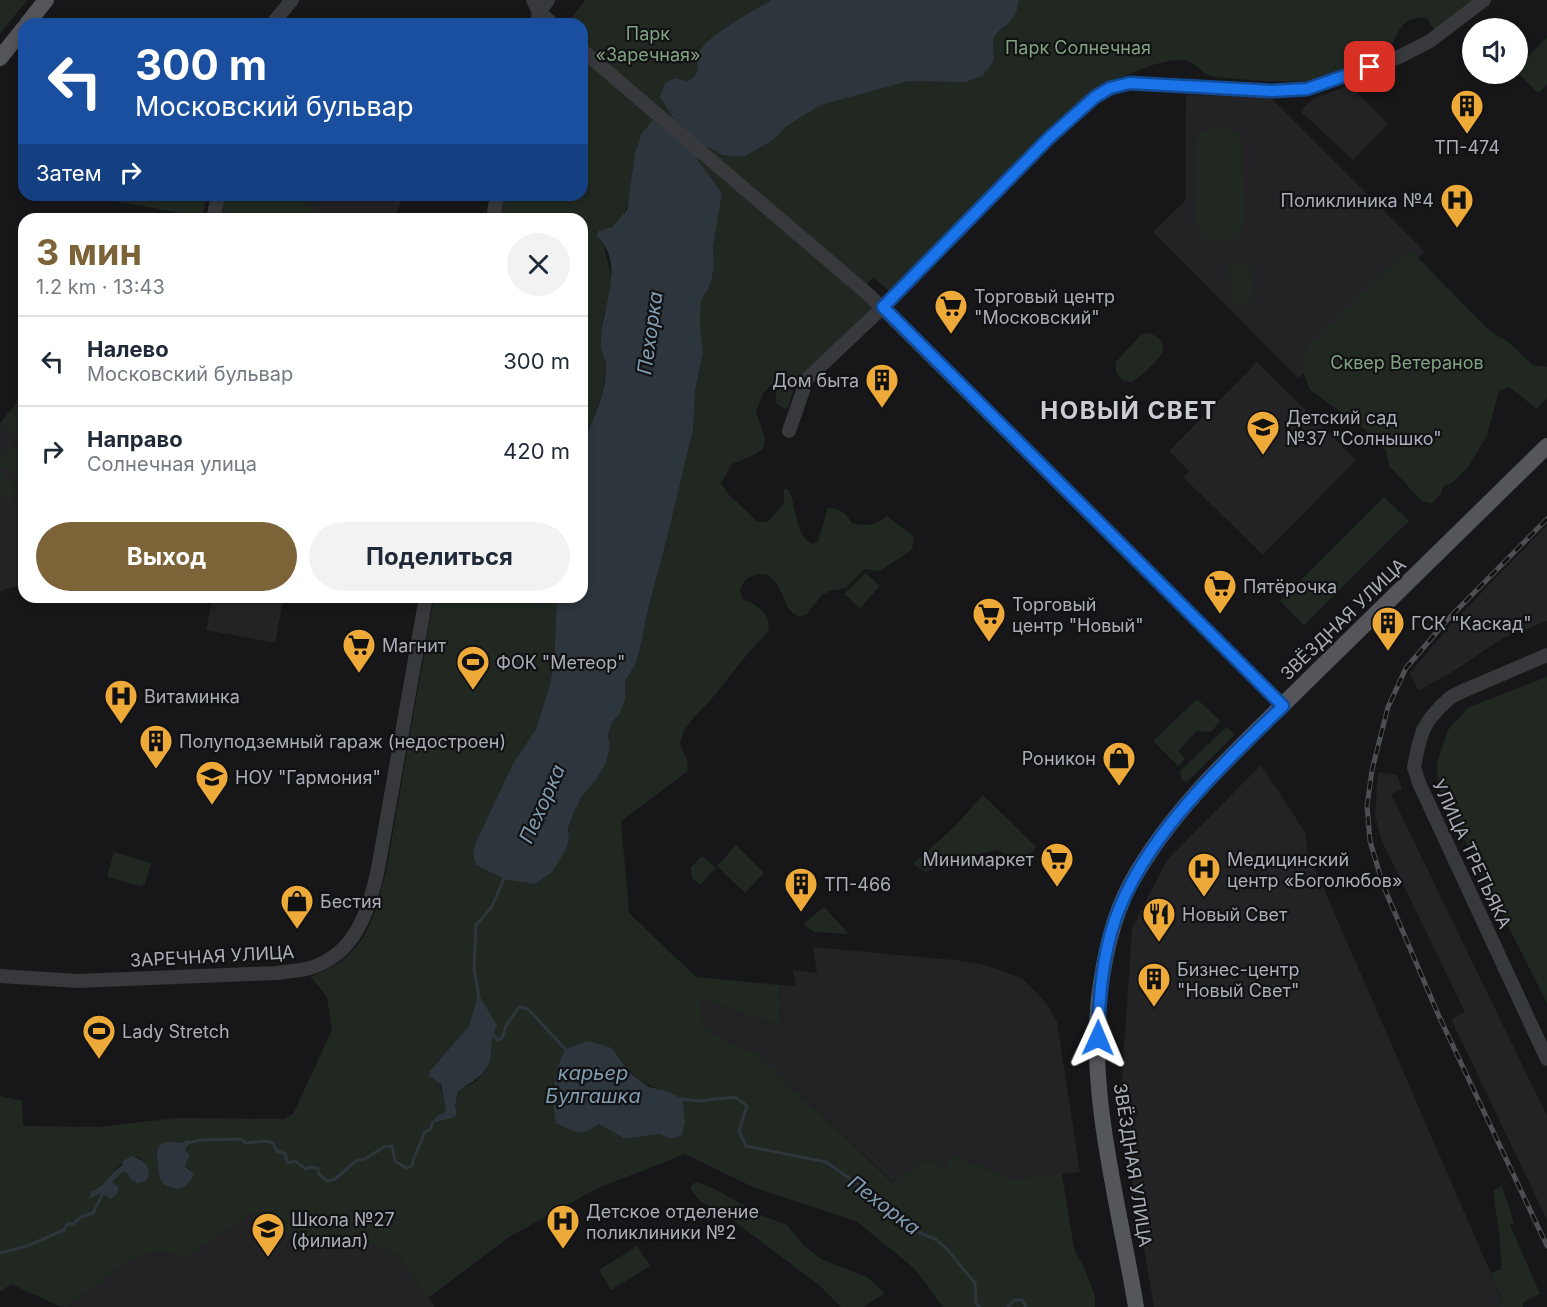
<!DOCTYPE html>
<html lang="ru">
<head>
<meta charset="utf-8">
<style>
  :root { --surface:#fff; --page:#f2f2f3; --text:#1f2937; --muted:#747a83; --line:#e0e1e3; --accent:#7c6338 }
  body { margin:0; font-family:Inter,sans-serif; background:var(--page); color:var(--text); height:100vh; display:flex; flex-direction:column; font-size:22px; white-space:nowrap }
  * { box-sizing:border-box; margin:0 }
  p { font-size:20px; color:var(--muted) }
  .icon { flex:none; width:33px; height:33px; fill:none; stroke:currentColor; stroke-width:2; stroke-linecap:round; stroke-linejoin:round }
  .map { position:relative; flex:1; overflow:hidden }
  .panel { position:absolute; left:18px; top:213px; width:570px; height:390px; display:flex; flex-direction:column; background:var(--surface); border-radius:18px; box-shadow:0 3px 9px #0003 }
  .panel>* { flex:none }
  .guide { position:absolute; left:18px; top:18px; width:570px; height:183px; border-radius:18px; box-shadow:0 3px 9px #0003; background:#1a4fa0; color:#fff; overflow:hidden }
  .controls { position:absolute; left:1462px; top:18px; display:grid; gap:12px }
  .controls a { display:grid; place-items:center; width:66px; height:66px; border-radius:50%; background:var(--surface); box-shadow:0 3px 9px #0003; font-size:30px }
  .pin { position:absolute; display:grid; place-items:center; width:51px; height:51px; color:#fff; margin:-26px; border-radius:12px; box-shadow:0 3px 9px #0006 }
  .me { position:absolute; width:66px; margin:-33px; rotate:1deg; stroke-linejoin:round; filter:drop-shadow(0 0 4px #0008) }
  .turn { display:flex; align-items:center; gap:21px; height:126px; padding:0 18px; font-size:27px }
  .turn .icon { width:78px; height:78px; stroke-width:2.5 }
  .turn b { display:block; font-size:42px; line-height:51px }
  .then { display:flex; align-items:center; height:57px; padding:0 18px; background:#0003; gap:12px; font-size:22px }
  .round { display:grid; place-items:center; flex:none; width:63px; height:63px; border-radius:32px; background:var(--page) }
  .summary { display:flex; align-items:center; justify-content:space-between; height:102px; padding:0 18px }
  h1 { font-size:36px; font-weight:700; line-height:45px; color:var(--accent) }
  .primary-button { display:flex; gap:12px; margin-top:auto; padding:12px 18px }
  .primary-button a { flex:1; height:69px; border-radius:36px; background:var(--accent); color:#fff; font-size:24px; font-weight:700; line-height:69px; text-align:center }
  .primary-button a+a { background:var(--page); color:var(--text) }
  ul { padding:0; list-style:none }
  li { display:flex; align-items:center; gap:18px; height:90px; padding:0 18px; border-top:2px solid var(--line) }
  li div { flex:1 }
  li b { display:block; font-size:22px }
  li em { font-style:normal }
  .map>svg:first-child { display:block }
  .built { fill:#232325 }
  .green { fill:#212821; fill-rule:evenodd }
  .water { fill:#2d363c }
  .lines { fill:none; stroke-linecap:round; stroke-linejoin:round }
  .stream { stroke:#2d363c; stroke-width:3 }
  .minor { stroke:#38393d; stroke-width:14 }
  .major { stroke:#54565c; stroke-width:16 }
  .rail-casing { stroke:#4d4f54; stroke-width:5 }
  .rail { stroke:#121214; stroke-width:3; stroke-dasharray:9; stroke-linecap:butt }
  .route-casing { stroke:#114b97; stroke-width:15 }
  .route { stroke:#1a73e8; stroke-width:10 }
  .labels { text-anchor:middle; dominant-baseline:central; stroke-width:4.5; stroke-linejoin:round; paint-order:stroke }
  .park-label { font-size:18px; fill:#80a381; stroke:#121214 }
  .poi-label { font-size:18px; fill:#a9aeb8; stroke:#121214; text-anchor:start }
  .street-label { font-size:18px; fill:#a9aeb8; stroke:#121214 }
  .water-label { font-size:20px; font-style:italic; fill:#819db2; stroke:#121214 }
  .district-label { font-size:24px; font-weight:bold; letter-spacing:1.5px; fill:#cacdd4; stroke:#121214 }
</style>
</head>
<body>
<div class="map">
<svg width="1547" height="1307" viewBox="0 0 1547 1307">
  <rect width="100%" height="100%" fill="#171719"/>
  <path class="built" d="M1350,85L1388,124L1353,160L1300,111L1313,99Z
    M1186,95L1270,97L1425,252L1298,378L1153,232L1185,201Z
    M292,195H403L395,219H321Z
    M1257,362L1356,460L1263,555L1183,477L1189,471L1169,451Z
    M24,393V584L0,591V423Z
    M1547,525V621L1503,638L1457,669L1418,691L1410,673L1453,622Z
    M213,597H284L275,643L206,630Z
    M1261,765L1305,832L1308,852L1501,1297L1500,1307H1154L1120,1108L1132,928L1167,860Z
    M1378,772L1397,775L1402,789L1391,794L1547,1116V1220L1451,1019L1465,1012L1381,839L1375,815Z
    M813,947L964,961L989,966L1023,979L1047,1004L1057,1022L1080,1172L1015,1180L952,1155L946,1167L924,1160L894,1183L756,1053L725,1041L703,1024L699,996L749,1016L781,1025L779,985L796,986L793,970L817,973Z
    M254,1212L289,1234L327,1245L357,1239L399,1256L435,1307H67L129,1260L157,1251L188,1257Z"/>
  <path class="green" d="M0,0H27L0,34Z
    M585,0H771C752,12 714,31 701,49C692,61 705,71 688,81L675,78L660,97L674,119C660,143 643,167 632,192C627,202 627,212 619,221C612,229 605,227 597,236L603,242L612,280L611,291L603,316L601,347L606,367L602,394L588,434L582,457V219H499L503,195H582V24H567Z
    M1019,0H1479L1436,33L1427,18C1396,15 1400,39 1385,53C1381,57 1330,78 1322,80C1311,84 1219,80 1209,75C1198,71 1194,60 1182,60C1157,60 1135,72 1112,81L890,292L873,277L865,286L874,303L870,310L795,384L789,405L785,409L776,403V389L770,386L763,393L756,412L765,438L763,449L756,454L732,464L721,483L729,495L758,522H767L784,504V489H788C797,504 794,537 813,544L818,541L828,508C841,509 845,512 852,523C868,527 874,526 887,516L914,537L912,550L880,571L865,569L846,588L830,591L822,595L807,614L799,617C795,614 791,612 788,608C781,594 776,569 756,575C746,577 743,582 740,590L742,599L754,604L765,614L769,623L768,632L749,652L715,695L696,715L684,730L680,744L687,759L688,771L621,821L629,913L696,977L779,985L781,1025L749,1016L700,997L703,1024L725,1041L756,1053L893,1183L924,1160L946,1167L952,1155L1015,1180L1062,1174L1074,1249L1085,1270L1095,1296V1307H943L914,1268L856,1221L755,1188L685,1154L598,1188L509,1237L428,1298L399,1256L357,1239L327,1245L289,1234L254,1212L188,1257L157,1251L129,1260L67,1307H61L11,1284L0,1292V1096L22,1101L23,1126L98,1127L177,1118L284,1119L293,1114L332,1030L327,997L311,977C320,972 331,968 340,962C370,940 377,906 386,872L434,597H557L554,662L550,684L536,729L514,762L478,837L476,865L504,879L569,840L568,828L574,812L582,796L595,781L610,746L608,736L611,724L620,713L625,700V681L635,665L640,649L648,609L667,538L693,430L695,391L703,352L700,324L701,301L711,283L714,267L713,247L722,193L697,159L708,147L722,155L744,157L773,140L787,126L821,105L909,81H966L994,59L993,40L997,33L1004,28L1017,10ZM479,994C487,1022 502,1054 478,1079C474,1084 464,1087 458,1091L455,1108L457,1111L446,1112L436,1063L451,1049L469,1026ZM573,1047L612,1048C629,1071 638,1084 666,1091L660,1134L625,1139L599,1123L565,1049ZM186,1140L194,1141L187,1146L185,1151L187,1158L185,1166L191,1169V1180L183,1188L178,1189L173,1141L182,1143ZM132,1156L142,1159L129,1175L125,1172C119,1173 115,1177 112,1182L118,1186V1193L111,1198L101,1193L90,1198L91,1192C104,1186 106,1183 113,1172C114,1169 128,1160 132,1156Z
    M1547,37V84L1538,93L1518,73V67Z
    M1214,126C1229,126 1239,130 1242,146L1244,226C1236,249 1201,248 1197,223L1195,142L1200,133Z
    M97,195H207L202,217L103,199Z
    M223,195H297L326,219H218Z
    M1413,253L1491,332L1507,341L1533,365L1547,367V398L1537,409L1509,387L1499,391L1487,435L1469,466L1452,483L1443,486L1441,494L1432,503L1422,501L1389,466L1386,451L1364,429L1310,390L1301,366L1309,345L1402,255Z
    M1249,262L1253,301L1233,303L1229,264Z
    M1146,333C1152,334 1155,335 1159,339C1162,343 1164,347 1163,352C1160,358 1137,381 1131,382C1124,383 1119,377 1116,372V362L1140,336Z
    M24,395V431L18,438L1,424Z
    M11,444L24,455V484L0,465V458Z
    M0,472L20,488L11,500L0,491Z
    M1384,497L1409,521L1304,625L1280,601Z
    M866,573L880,586L860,608L844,594Z
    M1547,677V1003L1438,787L1437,763L1448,730L1469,707Z
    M1197,699L1220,721L1211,732L1197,731L1178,751L1185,759L1178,766L1153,741Z
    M1226,727L1235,734L1186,783L1181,778L1180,771Z
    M983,795L1036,847L1022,863L997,850L965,857L925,872L913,864L955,826Z
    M736,845L764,873L745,893L717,866Z
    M114,852L151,863L145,884L141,886L107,877Z
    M702,856L716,868L700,885L692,878L691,867Z
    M824,907L849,934L814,932L803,924Z
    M696,1182L713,1188L761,1215L787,1225L804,1246L821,1259L867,1277L885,1293L863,1307H841L819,1285L730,1218L700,1201L691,1190V1186Z
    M1502,1186L1514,1223L1510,1225L1540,1294L1523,1302V1307H1500L1501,1296L1491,1273L1502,1269L1499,1233L1493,1190Z
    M637,1246L650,1266L611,1290L599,1270Z"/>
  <path class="water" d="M771,0H1019L1017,10L1010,22L997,33L993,40L994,59L989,68L982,76L966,82L909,81L821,105L787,126L773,140L744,157L722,155L708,147L697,159L722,193L713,247L714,267L711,283L701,301L700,324L703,352L695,391L693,430L667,538L648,609L640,649L635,665L625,681V700L620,713L611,724L608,736L610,746L606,763L595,781L582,796L574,812L568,828L569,840L565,851L552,872L535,884L504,879L476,865L473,852L478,837L514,762L536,729L550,684L554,662L557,597H582C582,551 580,505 582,460C583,437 596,416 602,395C604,387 606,375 606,367C606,360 601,353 601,345C599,310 628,266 597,236L598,231L612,227L627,210L635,154L642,133L653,120L665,130L674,119L660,97L665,83L676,78L688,81C705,71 692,61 701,49C714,31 752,12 771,0Z
    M478,994L497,1025C491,1035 492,1041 491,1052C490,1074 473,1081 458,1091L455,1107L457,1111L455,1117L432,1123L437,1116L446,1112L441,1084L429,1076L430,1071L469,1026Z
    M589,1041L612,1048L630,1073L649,1087L667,1091L682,1099L685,1122L682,1135L671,1139L660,1134L625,1139L599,1124C580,1137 575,1132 556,1123L552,1097L558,1066L565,1049Z
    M186,1140L195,1141L187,1146L185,1151L190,1154L185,1166L194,1174C190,1183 184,1191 173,1188C168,1186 163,1185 161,1180C159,1176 159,1170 158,1165C154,1145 160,1139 182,1143Z
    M132,1156C144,1161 154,1167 146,1181L137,1183L130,1179L129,1175L125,1172L121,1173L112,1182L118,1186V1193L111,1199L101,1193L89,1199L91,1192C109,1184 109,1172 122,1166L123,1161Z"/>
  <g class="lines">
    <path class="stream" d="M479,997L474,969L476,925L491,908L504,879
      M489,1031L498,1040L502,1038L506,1026L519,1007L528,1009L567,1051
      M680,1099L700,1101L735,1097L747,1106L739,1131L746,1146L826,1162L894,1209L912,1230L935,1239L945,1247L975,1283L976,1303L980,1307
      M192,1142L200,1140L241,1139L246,1143L265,1141L273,1143L277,1151L285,1154L288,1163L295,1161L306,1169L311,1167L318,1168L319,1175L328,1181L335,1179L357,1160L365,1159L384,1147L392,1146L395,1161L406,1168L412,1166C414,1153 421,1145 424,1133L430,1129L433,1122
      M0,1253L27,1246L64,1230L67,1224H73L81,1217L93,1213L103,1193
      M1008,1307L1014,1300H1022L1026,1307"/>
    <path class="minor" d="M533,0L539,12L553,24
      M272,24L292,0
      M537,24L539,12L548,0
      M582,50L869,295L1283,706
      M213,219L218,195
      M493,219L497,195
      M789,431L807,379L883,307L1050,137L1095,97L1110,88L1130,83L1272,91L1307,89L1399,57L1430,41L1484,0
      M1547,655L1463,691L1451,697L1440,707L1429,720L1423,730L1418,747L1414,767L1419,783L1547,1059
      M0,976L78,981L277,973C288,971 300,971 310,968C356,954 369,910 378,869L426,597"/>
    <path class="major" d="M27,24L46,0
      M0,58L24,28
      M1136,1307C1120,1209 1088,1097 1099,998C1104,958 1112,918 1131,883C1174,805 1243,745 1305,683C1386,604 1467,525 1547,446"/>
    <g class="rail-casing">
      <path id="rail" d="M1547,519L1448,619L1406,668L1388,707L1372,770L1367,806L1370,841L1383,885L1438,1014L1547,1246"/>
    </g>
    <use href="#rail" class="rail"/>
  </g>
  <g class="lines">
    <g class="route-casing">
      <path id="route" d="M1098,1038C1099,999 1102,957 1115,920C1144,837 1221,766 1283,706L883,307L1050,137L1095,97L1110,88L1130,83L1272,91L1307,89L1370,67"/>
    </g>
    <use href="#route" class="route"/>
  </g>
  <defs>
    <g id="building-pin" transform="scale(1.725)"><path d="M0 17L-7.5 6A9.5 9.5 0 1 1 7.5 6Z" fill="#eeaa39" stroke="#121214"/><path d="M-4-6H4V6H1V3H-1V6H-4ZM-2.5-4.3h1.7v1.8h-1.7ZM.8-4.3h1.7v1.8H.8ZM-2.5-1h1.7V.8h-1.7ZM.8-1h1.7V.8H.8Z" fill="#111"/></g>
    <g id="hospital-pin" transform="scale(1.725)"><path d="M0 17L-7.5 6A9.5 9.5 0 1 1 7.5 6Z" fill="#eeaa39" stroke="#121214"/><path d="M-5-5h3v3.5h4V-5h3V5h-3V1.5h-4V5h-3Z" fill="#111"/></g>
    <g id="supermarket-pin" transform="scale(1.725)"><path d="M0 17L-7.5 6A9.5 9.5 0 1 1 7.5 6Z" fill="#eeaa39" stroke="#121214"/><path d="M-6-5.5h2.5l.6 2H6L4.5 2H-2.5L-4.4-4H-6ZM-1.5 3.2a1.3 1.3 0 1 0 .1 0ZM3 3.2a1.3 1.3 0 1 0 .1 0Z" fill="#111"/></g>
    <g id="school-pin" transform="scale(1.725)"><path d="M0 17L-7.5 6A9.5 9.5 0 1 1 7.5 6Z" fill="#eeaa39" stroke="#121214"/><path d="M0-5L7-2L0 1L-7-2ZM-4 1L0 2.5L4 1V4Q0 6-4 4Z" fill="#111"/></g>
    <g id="stadium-pin" transform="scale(1.725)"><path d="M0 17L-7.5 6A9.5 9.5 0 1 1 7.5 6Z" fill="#eeaa39" stroke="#121214"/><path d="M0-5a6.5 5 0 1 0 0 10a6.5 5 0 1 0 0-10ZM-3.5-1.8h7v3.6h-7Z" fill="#111"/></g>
    <g id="shop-pin" transform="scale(1.725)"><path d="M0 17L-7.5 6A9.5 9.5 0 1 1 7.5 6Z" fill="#eeaa39" stroke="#121214"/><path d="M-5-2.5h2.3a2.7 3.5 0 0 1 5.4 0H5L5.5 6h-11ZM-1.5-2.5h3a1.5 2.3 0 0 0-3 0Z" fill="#111"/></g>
    <g id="restaurant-pin" transform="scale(1.725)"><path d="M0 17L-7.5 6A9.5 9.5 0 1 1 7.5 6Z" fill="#eeaa39" stroke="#121214"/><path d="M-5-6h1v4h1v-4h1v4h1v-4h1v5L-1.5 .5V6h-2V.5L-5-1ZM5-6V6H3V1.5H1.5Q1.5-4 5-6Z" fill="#111"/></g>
  </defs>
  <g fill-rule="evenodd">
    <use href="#building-pin" x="1467" y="106"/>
    <use href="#hospital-pin" x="1457" y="200"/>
    <use href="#supermarket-pin" x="951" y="306"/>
    <use href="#building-pin" x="882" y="380"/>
    <use href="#school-pin" x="1263" y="427"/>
    <use href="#supermarket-pin" x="1220" y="586"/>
    <use href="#supermarket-pin" x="989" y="614"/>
    <use href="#building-pin" x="1388" y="623"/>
    <use href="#supermarket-pin" x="359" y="645"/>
    <use href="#stadium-pin" x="473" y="662"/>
    <use href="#hospital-pin" x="121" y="696"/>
    <use href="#building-pin" x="156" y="741"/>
    <use href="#shop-pin" x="1119" y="758"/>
    <use href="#school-pin" x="212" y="777"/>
    <use href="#supermarket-pin" x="1057" y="859"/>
    <use href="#hospital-pin" x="1204" y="869"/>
    <use href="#building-pin" x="801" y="884"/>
    <use href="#shop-pin" x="297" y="901"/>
    <use href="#restaurant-pin" x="1159" y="914"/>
    <use href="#building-pin" x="1154" y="979"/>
    <use href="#stadium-pin" x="99" y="1031"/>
    <use href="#hospital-pin" x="563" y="1221"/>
    <use href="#school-pin" x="268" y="1229"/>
  </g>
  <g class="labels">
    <g class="park-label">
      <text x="648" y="33">Парк<tspan x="648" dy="21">«Заречная»</tspan></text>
      <text x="1078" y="47">Парк Солнечная</text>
      <text x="1407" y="362">Сквер Ветеранов</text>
    </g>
    <g class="poi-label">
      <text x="1467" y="147" text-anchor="middle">ТП-474</text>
      <text x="1434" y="200" text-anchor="end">Поликлиника №4</text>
      <text x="974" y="296">Торговый центр<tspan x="974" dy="21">"Московский"</tspan></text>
      <text x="859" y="380" text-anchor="end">Дом быта</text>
      <text x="1286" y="417">Детский сад<tspan x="1286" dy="21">№37 "Солнышко"</tspan></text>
      <text x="1243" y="586">Пятёрочка</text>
      <text x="1012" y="604">Торговый<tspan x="1012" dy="21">центр "Новый"</tspan></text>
      <text x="1411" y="623">ГСК "Каскад"</text>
      <text x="382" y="645">Магнит</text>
      <text x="496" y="662">ФОК "Метеор"</text>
      <text x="144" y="696">Витаминка</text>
      <text x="179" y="741">Полуподземный гараж (недостроен)</text>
      <text x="1096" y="758" text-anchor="end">Роникон</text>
      <text x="235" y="777">НОУ "Гармония"</text>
      <text x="1034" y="859" text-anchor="end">Минимаркет</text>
      <text x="1227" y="859">Медицинский<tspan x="1227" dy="21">центр «Боголюбов»</tspan></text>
      <text x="824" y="884">ТП-466</text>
      <text x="320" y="901">Бестия</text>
      <text x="1182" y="914">Новый Свет</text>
      <text x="1177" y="969">Бизнес-центр<tspan x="1177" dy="21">"Новый Свет"</tspan></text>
      <text x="122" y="1031">Lady Stretch</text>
      <text x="586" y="1211">Детское отделение<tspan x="586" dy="21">поликлиники №2</tspan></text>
      <text x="291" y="1219">Школа №27<tspan x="291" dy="21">(филиал)</tspan></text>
    </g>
    <g class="street-label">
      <text transform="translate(1343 619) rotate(-44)">ЗВЁЗДНАЯ УЛИЦА</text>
      <text transform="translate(1472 854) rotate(65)">УЛИЦА ТРЕТЬЯКА</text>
      <text transform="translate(212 956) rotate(-3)">ЗАРЕЧНАЯ УЛИЦА</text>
      <text transform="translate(1133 1165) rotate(81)">ЗВЁЗДНАЯ УЛИЦА</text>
    </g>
    <g class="water-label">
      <text transform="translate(650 333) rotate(-82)">Пехорка</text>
      <text transform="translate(542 804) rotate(-66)">Пехорка</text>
      <text x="593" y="1073">карьер<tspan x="593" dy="23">Булгашка</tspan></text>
      <text transform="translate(884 1205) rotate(37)">Пехорка</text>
    </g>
    <g class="district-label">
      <text x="1129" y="410">НОВЫЙ СВЕТ</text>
    </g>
  </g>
</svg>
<div class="controls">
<a><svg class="icon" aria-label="sound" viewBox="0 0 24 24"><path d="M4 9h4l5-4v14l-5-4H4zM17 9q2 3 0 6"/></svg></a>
</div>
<div class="pin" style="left:1370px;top:67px;background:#d93025"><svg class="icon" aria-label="arrive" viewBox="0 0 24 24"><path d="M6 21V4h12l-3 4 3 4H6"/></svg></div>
<svg class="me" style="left:1098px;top:1038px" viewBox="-20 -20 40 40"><path d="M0-17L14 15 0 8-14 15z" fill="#1a73e8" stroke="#fff" stroke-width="4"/></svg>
<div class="guide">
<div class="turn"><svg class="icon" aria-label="left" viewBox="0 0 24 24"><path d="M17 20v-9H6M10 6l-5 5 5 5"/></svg><div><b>300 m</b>Московский бульвар</div></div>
<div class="then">Затем<svg class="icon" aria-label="right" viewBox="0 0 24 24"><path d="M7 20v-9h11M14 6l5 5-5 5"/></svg></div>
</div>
<section class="panel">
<div class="summary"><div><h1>3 мин</h1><p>1.2 km · 13:43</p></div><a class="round"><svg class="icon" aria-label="close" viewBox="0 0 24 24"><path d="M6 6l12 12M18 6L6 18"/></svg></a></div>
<ul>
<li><svg class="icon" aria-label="left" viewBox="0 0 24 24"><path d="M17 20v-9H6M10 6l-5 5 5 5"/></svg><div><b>Налево</b><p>Московский бульвар</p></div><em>300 m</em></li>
<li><svg class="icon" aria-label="right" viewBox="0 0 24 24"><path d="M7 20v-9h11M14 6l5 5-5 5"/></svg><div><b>Направо</b><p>Солнечная улица</p></div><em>420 m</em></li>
</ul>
<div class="primary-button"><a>Выход</a><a>Поделиться</a></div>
</section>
</div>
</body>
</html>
